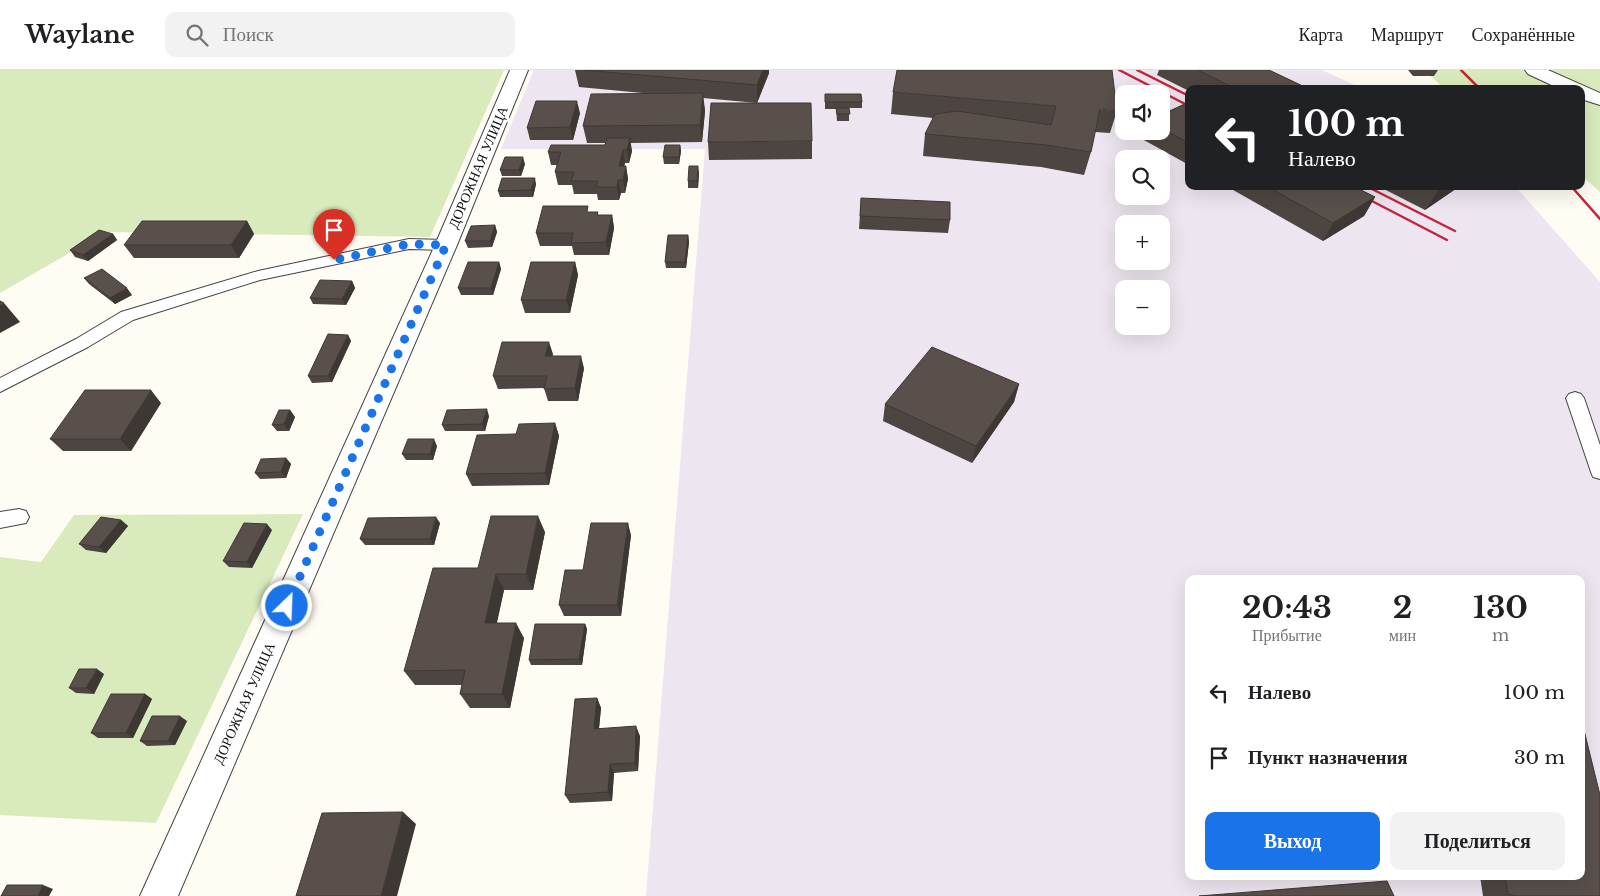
<!DOCTYPE html>
<html lang="ru">
<head>
<meta charset="utf-8">
<style>
  :root { --surface:#fff; --page:#f2f2f2; --text:#202124; --muted:#757577; --line:#e0e0e0; --accent:#1a73e8 }
  body { margin:0; font-family:"Libre Baskerville",serif; background:var(--page); color:var(--text); height:100vh; display:flex; flex-direction:column; font-size:19px; white-space:nowrap }
  * { box-sizing:border-box; margin:0 }
  p { font-size:16px; color:var(--muted) }
  .icon { flex:none; width:28px; height:28px; fill:none; stroke:currentColor; stroke-width:2; stroke-linecap:round; stroke-linejoin:round }
  .map { position:relative; flex:1; overflow:hidden }
  .details { position:absolute; left:1185px; top:505px; width:400px; height:305px; display:flex; flex-direction:column; background:var(--surface); border-radius:10px; box-shadow:0 5px 20px #0002 }
  .details>* { flex:none }
  .banner { position:absolute; left:1185px; top:15px; width:400px; height:105px; border-radius:10px; box-shadow:0 5px 20px #0002; background:#202124; color:#fff; overflow:hidden }
  .buttons { position:absolute; left:1115px; top:15px; display:grid; gap:10px }
  .buttons a { display:grid; place-items:center; width:55px; height:55px; border-radius:10px; background:var(--surface); box-shadow:0 5px 20px #0002; font-size:25px }
  .pin { position:absolute; display:grid; place-items:center; width:42px; height:42px; color:#fff; margin:-51px -21px; border-radius:50% 50% 50% 0; rotate:-45deg; box-shadow:0 0 5px #0007 }
  .pin .icon { rotate:45deg }
  .me { position:absolute; width:55px; margin:-28px; rotate:24deg; stroke-linejoin:round; filter:drop-shadow(0 0 4px #0008) }
  .turn { display:flex; align-items:center; gap:18px; height:105px; padding:0 20px; font-size:22px }
  .turn .icon { width:65px; height:65px; stroke-width:2.5 }
  .turn b { display:block; font-size:35px; line-height:42px }
  .eta { display:flex; justify-content:space-evenly; align-items:center; height:85px; text-align:center }
  .eta b { font-size:30px; font-weight:700; line-height:35px }
  .cta { display:flex; gap:10px; margin-top:auto; padding:10px 20px }
  .cta a { flex:1; height:58px; border-radius:10px; background:var(--accent); color:#fff; font-size:20px; font-weight:700; line-height:58px; text-align:center }
  .cta a+a { background:var(--page); color:var(--text) }
  ul { padding:0; list-style:none }
  li { display:flex; align-items:center; gap:15px; height:65px; padding:0 20px }
  li div { flex:1 }
  li b { display:block; font-size:19px }
  li em { font-style:normal }
  header { display:flex; align-items:center; gap:30px; box-sizing:border-box; height:70px; padding:0 25px; background:var(--surface); border-bottom:1px solid var(--line) }
  header strong { font-size:24px }
  nav { display:flex; gap:28px; margin-inline-start:auto; font-size:18px }
  .search { width:350px; height:45px; background:var(--page); display:flex; align-items:center; gap:12px; box-sizing:border-box; padding:0 18px; border-radius:10px; color:var(--muted); font-size:19px }
  .map>svg:first-child { display:block }
  .industrial { fill:#ede5ef; fill-rule:evenodd }
  .green { fill:#d9ebbc }
  .lines { fill:none; stroke-linecap:round; stroke-linejoin:round }
  .service-casing { stroke:#434343; stroke-width:2 }
  .minor-casing { stroke:#434343; stroke-width:2 }
  .service { fill:#fff; fill-rule:evenodd }
  .minor { fill:#fff; fill-rule:evenodd }
  .rail { stroke:#c4253b; stroke-width:2.5 }
  .wall { fill:#4d4541 }
  .shaded-wall { fill:#3e3835 }
  .building { fill:#59504c; stroke:#3e3835 }
  .route { stroke:#1a73e8; stroke-width:9; stroke-dasharray:0 16.2 }
  .labels { text-anchor:middle; dominant-baseline:central; stroke-width:5; stroke-linejoin:round; paint-order:stroke }
  .street-label { font-size:14px; fill:#101010; stroke:#fff }
</style>
</head>
<body>
<header>
<strong>Waylane</strong>
<div class="search"><svg class="icon" aria-label="search" viewBox="0 0 24 24"><circle cx="10" cy="10" r="6"/><path d="M15 15l6 6"/></svg>Поиск</div>
<nav><a>Карта</a><a>Маршрут</a><a>Сохранённые</a></nav>
</header>
<div class="map">
<svg width="1600" height="826" viewBox="0 0 1600 826">
  <rect width="100%" height="100%" fill="#fffcf4"/>
  <path class="industrial" d="M534,0H1322L1363,19H1189V116H1515L1600,212V826H646L705,79H501ZM1124,24H1161V61H1124ZM1124,89H1161V126H1124ZM1124,154H1161V191H1124ZM1124,219H1161V256H1124ZM1189,509H1581V806H1189Z"/>
  <path class="green" d="M0,0H504L430,167L106,162L0,223Z
    M1424,0H1600V122L1581,105V19H1445Z
    M303,444L156,753L0,745V487L41,492L74,445Z"/>
  <g class="lines">
    <g class="service-casing">
      <path id="service" d="M409,169L446,170L451,172L453,175L451,178L446,180L409,179L260,210L133,250L88,277L0,322V308L76,269L121,242L258,201Z
        M1575,322L1581,324L1584,328L1600,375V409L1593,407L1591,402L1566,328L1569,324Z
        M19,439L26,441L29,447L26,453L0,458V442Z"/>
    </g>
    <g class="minor-casing">
      <path id="minor" d="M510,0H528L457,175L178,826H140L435,175Z
        M1525,0H1548L1600,23V35L1581,29V19H1560L1528,4Z"/>
    </g>
    <use href="#service" class="service"/>
    <use href="#minor" class="minor"/>
    <path class="rail" d="M1119,0L1189,36
      M1137,0L1189,26
      M1461,0L1480,19
      M1343,116L1447,170
      M1366,116L1455,161
      M1571,116L1600,149"/>
  </g>
  <path class="wall" d="M575,0H769V3L757,33L703,28L705,41L702,72L630,73L632,81L629,93H625L624,96H626L628,109L625,123H621L619,130H598L597,124H574L572,115H558L555,102L557,95H551L548,82L605,75L606,73H587L583,56L653,24L579,17Z
    M1159,0H1269L1309,19H1189V21L1157,5Z
    M1408,0H1438L1434,6H1413Z
    M893,22L1117,41L1110,63L1095,62L1091,82L1084,105L1041,97L923,86L925,64L933,48L891,44Z
    M825,24L862,32V38H849V51H837L836,39H825Z
    M1189,32V95L1142,69L1145,61H1161V45Z
    M580,43L573,70H530L527,58Z
    M812,71V89L709,90L708,72Z
    M680,75L681,81L679,94H664L663,87Z
    M525,94L521,106H502L500,100Z
    M699,102L698,118H688V111Z
    M536,114L533,127H500L498,121Z
    M1226,116H1353L1375,127L1364,146L1323,171Z
    M1378,116H1460L1425,140Z
    M861,128L950,150L948,163L859,159Z
    M590,142H598V145H612L614,158L609,185H574L572,176H540L536,163Z
    M247,151L254,164L239,188H134L124,175Z
    M495,155L497,162L492,177L468,178L465,171Z
    M113,164L117,170L88,191L75,187L70,180Z
    M688,165L689,172L686,198H666L665,192Z
    M499,192L501,199L493,225H461L458,218Z
    M575,192L578,205L570,243H525L521,230Z
    M84,208L132,225L115,234L89,214Z
    M352,211L355,218L346,235L313,234L310,228Z
    M348,265L351,271L332,312L312,313L308,306Z
    M553,284L552,286L584,298L578,331H548L544,318L498,319L493,306Z
    M1019,314L1014,332L972,393L883,351L885,334Z
    M161,333L131,381H63L50,369Z
    M290,340L295,347L289,361H277L272,355Z
    M489,346L485,361H445L442,355Z
    M555,353L559,366L549,415L472,416L466,404L516,364Z
    M437,376L433,390H406L402,384Z
    M286,388L291,394L286,408L260,409L255,403Z
    M121,450L128,456L106,483L86,480L79,474Z
    M440,453L434,475H365L360,469Z
    M272,460L252,498L229,497L223,491Z
    M545,462L533,520H504L497,553L524,568L510,638H470L460,624L462,615H415L404,601L478,498Z
    M631,465L621,546H564L559,535L583,500Z
    M585,554L587,559L582,595H531L529,590Z
    M104,604L94,624L76,623L69,618Z
    M145,624L152,629L133,668H98L91,663Z
    M597,628L601,638L599,658L640,666L638,701L614,703L612,731L570,733L565,725Z
    M187,651L175,675L147,676L140,671Z
    M1480,806H1581L1600,826H1483Z"/>
  <path class="shaded-wall" d="M763,0H769V3L757,33V15Z
    M703,23L705,41L702,72L700,55Z
    M577,31L580,43L573,70L570,57Z
    M630,68L632,81L629,93L627,80Z
    M680,75L681,81L679,94V87Z
    M623,80L625,93L621,109L619,96Z
    M523,87L525,94L521,106L519,100Z
    M626,96L628,109L625,123L623,110Z
    M698,96L699,102L698,118L697,111Z
    M535,108L536,114L533,127L531,120Z
    M618,110L621,123L619,130L617,117Z
    M1442,116H1460L1425,140L1440,118Z
    M1375,127L1364,146L1323,171L1333,153Z
    M612,145L614,158L609,185L606,172Z
    M247,151L254,164L239,188L231,175Z
    M495,155L497,162L492,177L490,171Z
    M113,164L117,170L88,191L83,185Z
    M688,165L689,172L686,198L685,192Z
    M499,192L501,199L493,225L491,218Z
    M575,192L578,205L570,243L566,230Z
    M352,211L355,218L346,235L342,229Z
    M127,218L132,225L115,234L110,228Z
    M4,233L20,252L0,263V236Z
    M348,265L351,271L332,312L328,306Z
    M549,272L553,284L549,299L545,286Z
    M581,286L584,298L578,331L575,318Z
    M1019,314L1014,332L972,393L976,376Z
    M151,320L161,333L131,381L120,369Z
    M487,339L489,346L485,361L482,354Z
    M290,340L295,347L289,361L284,354Z
    M555,353L559,366L549,415L545,403Z
    M434,369L437,376L433,390L430,384Z
    M286,388L291,394L286,408L281,402Z
    M538,446L545,462L533,520L526,504Z
    M436,447L440,453L434,475L430,469Z
    M121,450L128,456L106,483L99,477Z
    M628,453L631,465L621,546L617,535Z
    M267,454L272,460L252,498L247,492Z
    M496,504L504,520L493,568L485,553Z
    M516,553L524,568L510,638L502,624Z
    M585,554L587,559L582,595L579,589Z
    M97,599L104,604L94,624L86,618Z
    M145,624L152,629L133,668L126,663Z
    M597,628L601,638L598,668L594,659Z
    M180,646L187,651L175,675L168,671Z
    M636,656L640,666L638,701L635,693Z
    M610,694L614,703L612,731L608,722Z
    M403,742L416,754L397,826H381Z
    M43,815L53,819L49,826H38Z"/>
  <path class="building" d="M583,0H763L757,15Z
    M897,0H1112L1117,41L1100,39L1091,82L1046,75L925,64L935,44L957,41L1051,55L1056,36L893,22Z
    M1198,0H1269L1309,19H1236Z
    M703,23L700,55L583,56L591,24Z
    M825,24H861L862,32H825Z
    M536,31H577L570,57L527,58Z
    M1189,32V73L1161,58V45Z
    M711,33H811L812,71L708,72Z
    M836,38H849L850,44H837Z
    M607,68H630L627,80H623L619,96H626L623,110H618L617,117H596L598,111H571L574,102H555L561,82H548L551,75H605Z
    M665,75H680L679,87H663Z
    M505,87H523L519,100H500Z
    M689,96H698L697,111H688Z
    M502,108H535L531,120L498,121Z
    M1266,116H1353L1375,127L1333,153Z
    M861,128L950,132V150L860,146Z
    M543,136H588L587,142H598L597,145H612L606,172L571,173L573,163H536Z
    M142,151H247L231,175H124Z
    M495,155L490,171H465L471,156Z
    M99,160L113,164L83,185L70,180Z
    M668,165H688L685,192H665Z
    M468,192H499L491,218H458Z
    M531,192H575L566,230H521Z
    M102,199L127,218L110,228L84,208Z
    M320,210L352,211L342,229L310,228Z
    M0,231L4,233L0,236Z
    M328,264L348,265L328,306H308Z
    M502,272H549L545,286H581L575,318L544,319L547,306H493Z
    M932,277L1019,314L976,376L885,334Z
    M85,320H151L120,369H50Z
    M487,339L482,354L442,355L447,340Z
    M279,340H290L284,354L272,355Z
    M555,353L545,403L466,404L477,365L516,364L519,354Z
    M408,369H434L430,384H402Z
    M286,388L281,402L255,403L261,389Z
    M491,446H538L526,504H496L485,553H516L502,624H460L465,600L404,601L433,498H478Z
    M101,447L121,450L99,477L79,474Z
    M436,447L430,469H360L368,448Z
    M244,453L267,454L247,492L223,491Z
    M591,453H628L617,535H559L565,500H583Z
    M535,554H585L579,589L529,590Z
    M79,599H97L86,618H69Z
    M111,624H145L126,663H91Z
    M597,628L594,659L636,656L635,693L610,694L608,722L565,725L575,629Z
    M152,646H180L168,671H140Z
    M1581,648L1600,725V826H1516L1508,824L1505,806H1581Z
    M403,742L381,826H296L322,743Z
    M1387,811L1394,826H1199Z
    M7,815H43L38,826H1Z"/>
  <g class="lines">
    <path class="route" d="M287,536L446,175L409,174L334,190"/>
  </g>
  <g class="labels">
    <g class="street-label">
      <text transform="translate(478 97) rotate(-67)">ДОРОЖНАЯ УЛИЦА</text>
      <text transform="translate(244 633) rotate(-66)">ДОРОЖНАЯ УЛИЦА</text>
    </g>
  </g>
</svg>
<div class="buttons">
<a><svg class="icon" aria-label="sound" viewBox="0 0 24 24"><path d="M4 9h4l5-4v14l-5-4H4zM17 9q2 3 0 6"/></svg></a>
<a><svg class="icon" aria-label="search" viewBox="0 0 24 24"><circle cx="10" cy="10" r="6"/><path d="M15 15l6 6"/></svg></a>
<a>+</a>
<a>−</a>
</div>
<div class="pin" style="left:334px;top:190px;background:#d93025"><svg class="icon" aria-label="arrive" viewBox="0 0 24 24"><path d="M6 21V4h12l-3 4 3 4H6"/></svg></div>
<svg class="me" style="left:287px;top:536px" viewBox="-20 -20 40 40"><circle r="17" fill="#1a73e8" stroke="#fff" stroke-width="3"/><path d="M0-11L8 9 0 5-8 9z" fill="#fff"/></svg>
<div class="banner">
<div class="turn"><svg class="icon" aria-label="left" viewBox="0 0 24 24"><path d="M17 20v-9H6M10 6l-5 5 5 5"/></svg><div><b>100 m</b>Налево</div></div>
</div>
<section class="details">
<div class="eta">
<div><b>20:43</b><p>Прибытие</p></div>
<div><b>2</b><p>мин</p></div>
<div><b>130</b><p>m</p></div>
</div>
<ul>
<li><svg class="icon" aria-label="left" viewBox="0 0 24 24"><path d="M17 20v-9H6M10 6l-5 5 5 5"/></svg><div><b>Налево</b></div><em>100 m</em></li>
<li><svg class="icon" aria-label="arrive" viewBox="0 0 24 24"><path d="M6 21V4h12l-3 4 3 4H6"/></svg><div><b>Пункт назначения</b></div><em>30 m</em></li>
</ul>
<div class="cta"><a>Выход</a><a>Поделиться</a></div>
</section>
</div>
</body>
</html>
